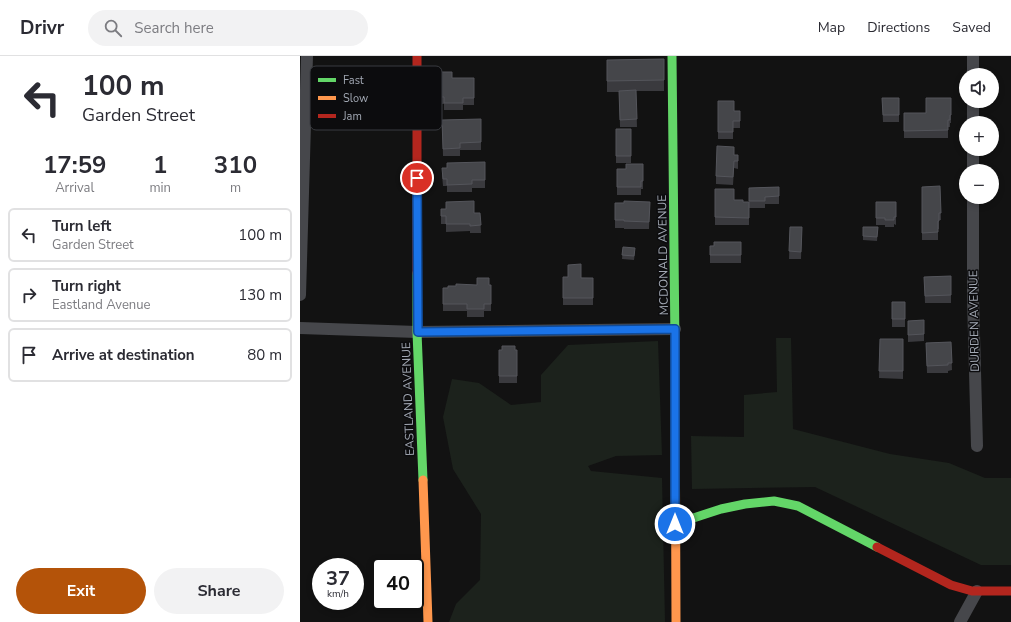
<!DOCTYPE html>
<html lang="en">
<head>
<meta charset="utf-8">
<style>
  :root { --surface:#fff; --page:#f2f2f3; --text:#2b2b33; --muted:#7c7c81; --line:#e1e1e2; --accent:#b45309 }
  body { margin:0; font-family:"Nunito Sans",sans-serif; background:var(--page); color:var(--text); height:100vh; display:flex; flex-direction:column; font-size:15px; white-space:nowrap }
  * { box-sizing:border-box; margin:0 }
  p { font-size:13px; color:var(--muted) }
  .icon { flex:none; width:22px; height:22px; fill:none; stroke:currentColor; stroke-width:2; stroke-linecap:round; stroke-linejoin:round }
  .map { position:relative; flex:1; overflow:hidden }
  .side { display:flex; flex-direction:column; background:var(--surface); width:300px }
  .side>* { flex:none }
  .hud { background:#fff; color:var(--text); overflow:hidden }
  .buttons { position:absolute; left:659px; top:12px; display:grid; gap:8px }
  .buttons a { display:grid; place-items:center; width:40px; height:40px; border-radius:50%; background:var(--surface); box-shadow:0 2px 6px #0003; font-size:20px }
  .speed { position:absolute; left:12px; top:502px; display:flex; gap:8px; font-size:20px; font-weight:700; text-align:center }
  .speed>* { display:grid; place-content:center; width:52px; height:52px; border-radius:50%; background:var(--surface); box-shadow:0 2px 6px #0003; line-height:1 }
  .speed small { font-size:10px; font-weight:400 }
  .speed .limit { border:2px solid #111; border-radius:6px; background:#fff; color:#111 }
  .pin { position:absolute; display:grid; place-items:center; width:34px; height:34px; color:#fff; margin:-17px; border:2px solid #fff; border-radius:50%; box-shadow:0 1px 4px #0007 }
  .me { position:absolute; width:44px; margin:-22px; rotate:0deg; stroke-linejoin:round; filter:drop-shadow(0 0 3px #0008) }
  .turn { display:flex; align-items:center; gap:14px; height:84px; padding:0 16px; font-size:18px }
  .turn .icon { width:52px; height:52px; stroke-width:2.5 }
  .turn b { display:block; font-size:28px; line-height:34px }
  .eta { display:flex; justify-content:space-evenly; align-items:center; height:68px; text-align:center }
  .eta b { font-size:24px; font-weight:700; line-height:28px }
  .button { display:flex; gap:8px; margin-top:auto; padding:8px 16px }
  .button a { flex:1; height:46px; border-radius:24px; background:var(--accent); color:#fff; font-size:16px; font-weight:700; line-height:46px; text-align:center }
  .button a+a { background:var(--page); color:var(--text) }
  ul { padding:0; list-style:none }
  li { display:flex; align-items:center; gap:12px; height:54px; margin:0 8px 6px; padding:0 8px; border:2px solid var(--line); border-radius:6px }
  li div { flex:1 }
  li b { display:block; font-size:15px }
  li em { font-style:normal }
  header { display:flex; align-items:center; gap:24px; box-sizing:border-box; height:56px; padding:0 20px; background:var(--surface); border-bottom:1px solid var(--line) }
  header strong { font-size:19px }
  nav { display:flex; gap:22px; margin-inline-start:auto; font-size:14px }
  .search { width:280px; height:36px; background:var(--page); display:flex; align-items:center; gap:10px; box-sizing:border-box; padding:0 14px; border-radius:22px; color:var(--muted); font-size:15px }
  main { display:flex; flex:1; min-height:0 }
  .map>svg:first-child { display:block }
  .green { fill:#1c221c }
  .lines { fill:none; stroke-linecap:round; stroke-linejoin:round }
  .street { stroke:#46474b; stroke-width:12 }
  .fast { stroke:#63d668; stroke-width:9 }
  .slow { stroke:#ff974d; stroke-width:9 }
  .jam { stroke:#b3261e; stroke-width:9 }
  .wall { fill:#3a3a3e }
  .building { fill:#45464a; stroke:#54555b }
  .route-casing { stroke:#114b97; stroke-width:10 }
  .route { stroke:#1a73e8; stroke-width:7 }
  .labels { text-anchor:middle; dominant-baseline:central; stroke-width:3; stroke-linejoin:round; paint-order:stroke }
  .street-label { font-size:12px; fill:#a2a8b3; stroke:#0c0c0e }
  .key { fill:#0c0c0e; stroke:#393b40; stroke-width:1 }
  .key-label { font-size:11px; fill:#a2a8b3 }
</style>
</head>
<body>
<header>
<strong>Drivr</strong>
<div class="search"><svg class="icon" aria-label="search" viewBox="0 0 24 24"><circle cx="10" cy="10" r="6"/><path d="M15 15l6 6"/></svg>Search here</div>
<nav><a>Map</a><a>Directions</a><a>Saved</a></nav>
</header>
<main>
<section class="side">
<div class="hud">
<div class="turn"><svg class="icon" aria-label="left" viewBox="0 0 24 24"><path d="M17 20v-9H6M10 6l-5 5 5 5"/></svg><div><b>100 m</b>Garden Street</div></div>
</div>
<div class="eta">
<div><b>17:59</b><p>Arrival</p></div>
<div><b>1</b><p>min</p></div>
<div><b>310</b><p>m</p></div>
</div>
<ul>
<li><svg class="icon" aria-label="left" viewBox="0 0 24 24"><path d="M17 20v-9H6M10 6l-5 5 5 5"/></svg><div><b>Turn left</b><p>Garden Street</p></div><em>100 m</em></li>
<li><svg class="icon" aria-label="right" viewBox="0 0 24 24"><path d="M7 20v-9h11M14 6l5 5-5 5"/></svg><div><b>Turn right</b><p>Eastland Avenue</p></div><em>130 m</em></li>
<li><svg class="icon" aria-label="arrive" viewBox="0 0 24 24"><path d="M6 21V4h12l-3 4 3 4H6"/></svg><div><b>Arrive at destination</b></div><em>80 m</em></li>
</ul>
<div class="button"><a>Exit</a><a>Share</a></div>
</section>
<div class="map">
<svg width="711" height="566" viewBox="0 0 711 566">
  <rect width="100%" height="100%" fill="#121212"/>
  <path class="green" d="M476,282H491L493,373L590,398L649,407L685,422H711V509H681L515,431L392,433L391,380L444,381V339L477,336Z
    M358,285L362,399L316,400L288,410L291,415L362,422L365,566H149L156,548L180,524L181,458L153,413L143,361L152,323L179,327L211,349L241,346V319L268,289Z"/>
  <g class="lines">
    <path class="street" d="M673,0V19
      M673,45V67
      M673,115V93
      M673,141V241L677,390
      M0,239L7,0
      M0,272L117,276L375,273
      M660,566L677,535"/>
    <path class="fast" d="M372,0L375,290
      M117,217V276L123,424
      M375,468L421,453L445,448L474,445L498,450L577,491"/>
    <path class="slow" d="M375,290L376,566
      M123,424L128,566"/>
    <path class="jam" d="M117,0V217
      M577,491L651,529L672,535H711"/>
  </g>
  <path class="wall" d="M364,3V35H336L337,71H320L319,36H307V4Z
    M141,16L152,22H174V49H163V54H144V48H141Z
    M582,42H599V66H583Z
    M651,42V67H650V71H648V82H604V57H626Z
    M418,45L434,55H440V72H433V83H418Z
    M181,63V94H160V100H143L142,64Z
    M316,73H331V107H316Z
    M434,99H438V113L434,112L433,129L416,128V120Z
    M185,106V132H172V136H147V130H143L142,119L147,112Z
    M343,108V133H341V139H317V113H326Z
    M640,130L641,164H639V173H638V184H622V131Z
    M479,131V148H465V152H449V169H415V133L434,144L443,146H449V132Z
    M350,146L349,173H324V172H315V147Z
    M576,146H596V169L594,168V171H585V169H576Z
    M141,153L174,157H180L181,177H170V175L146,176V168H141Z
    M490,171H502L501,203H489Z
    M563,171H578L577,185L563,184Z
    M441,186V207H410V190Z
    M323,191L335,196L334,204L322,203Z
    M651,220V247H625L624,221Z
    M263,221L293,222V249H263Z
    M177,229H191V255H184V261H167V255H143V232Z
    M592,246H605V271H592Z
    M624,264V285L608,286V265Z
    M580,283H603V323L579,322Z
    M651,286L652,314L648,315V317H627L626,287Z
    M199,294H217V327H199Z"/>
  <path class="building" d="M364,3V24L307,25V4Z
    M141,16H152V22H174V42H163V47H144V41H141Z
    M336,34L337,63L320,64L319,35Z
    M582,42H599V59H583Z
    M626,42H651V59H650V64H648V74L604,75V57H626Z
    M418,45H434V55H440V65H433V76H418Z
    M181,63V86L160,87V92L143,93L142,64Z
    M316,73H331V100H316Z
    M417,90L434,91V99H438V105H434L433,121L416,120Z
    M185,106V124H172V128L147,129V123H143L142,112H147V107Z
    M326,108H343V125H341V131H317V113H326Z
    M640,130L641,157H639V165H638V176L622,177V131Z
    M479,131V140L465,141V145H449V132Z
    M415,133H434V144H443V146H449V162L415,161Z
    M174,145V157H180L181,169L170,170V168H146V160H141V153H146V146Z
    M324,145L350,146L349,166L324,165V164H315V147H324Z
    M576,146H596V161H594V164H585V162H576Z
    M490,171H502L501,196L489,195Z
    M563,171H578L577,181L563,180Z
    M414,186H441V199H410V190H414Z
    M323,191L335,192L334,200L322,199Z
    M281,208V222H293V242H263V221H268V209Z
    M651,220V239L625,240L624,221Z
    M177,222H189V229H191V248H184V253H167V248H143V232H148V230H156V228L177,229Z
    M592,246H605V263H592Z
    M624,264V278L608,279V265Z
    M580,283H603V315H579Z
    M651,286L652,307H648V309L627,310L626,287Z
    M202,290H215V294H217V320H199V294H202Z"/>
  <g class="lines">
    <g class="route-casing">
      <path id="route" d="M117,122L118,276L375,273V468"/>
    </g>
    <use href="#route" class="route"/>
  </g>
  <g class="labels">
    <g class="street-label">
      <text transform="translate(363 199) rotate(-91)">MCDONALD AVENUE</text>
      <text transform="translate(674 265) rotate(-91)">DURDEN AVENUE</text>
      <text transform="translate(108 343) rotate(-92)">EASTLAND AVENUE</text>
    </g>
  </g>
  <rect x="10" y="10" width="132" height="64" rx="6" class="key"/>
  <rect x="18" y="22" width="18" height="4" fill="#63d668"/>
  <rect x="18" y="40" width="18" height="4" fill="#ff974d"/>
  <rect x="18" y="58" width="18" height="4" fill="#b3261e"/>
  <g class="key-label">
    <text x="43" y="28">Fast</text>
    <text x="43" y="46">Slow</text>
    <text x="43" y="64">Jam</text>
  </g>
</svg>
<div class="buttons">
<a><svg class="icon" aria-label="sound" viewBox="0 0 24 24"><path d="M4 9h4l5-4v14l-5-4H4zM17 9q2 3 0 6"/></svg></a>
<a>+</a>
<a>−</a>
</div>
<div class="speed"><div>37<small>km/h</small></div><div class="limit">40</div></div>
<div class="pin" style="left:117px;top:122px;background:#d93025"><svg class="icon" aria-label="arrive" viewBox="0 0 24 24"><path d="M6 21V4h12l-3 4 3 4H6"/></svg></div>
<svg class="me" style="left:375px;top:468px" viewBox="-20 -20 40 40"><circle r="17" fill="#1a73e8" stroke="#fff" stroke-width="3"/><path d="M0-11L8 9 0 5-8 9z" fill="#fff"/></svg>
</div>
</main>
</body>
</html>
